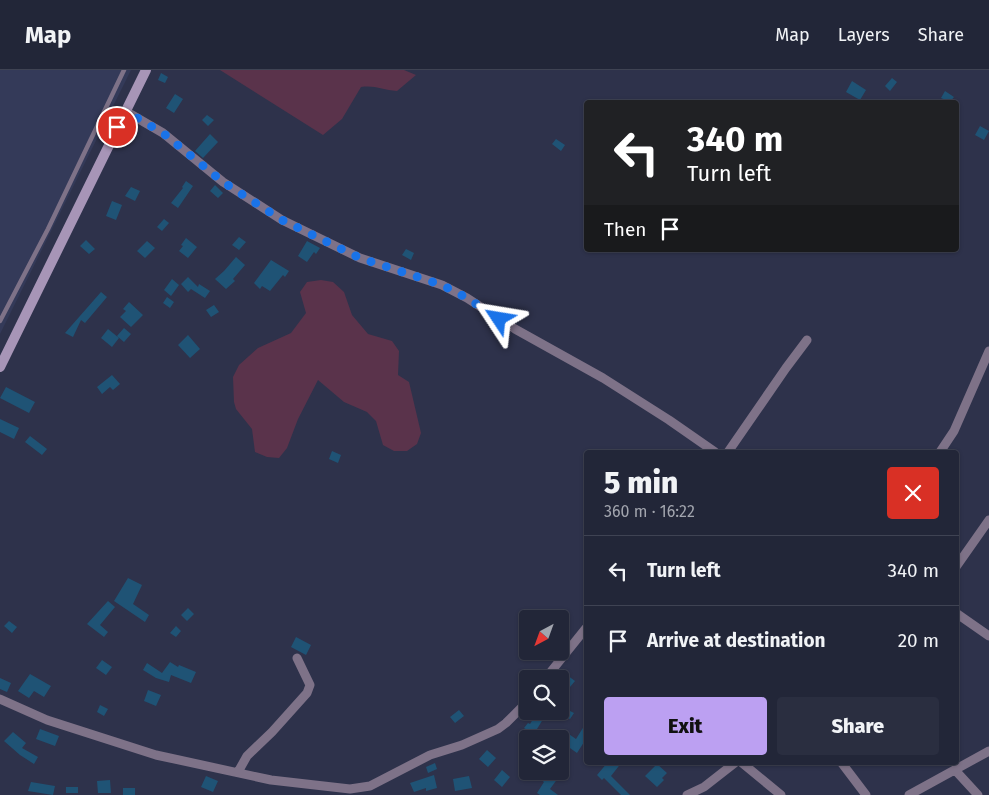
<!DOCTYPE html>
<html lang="en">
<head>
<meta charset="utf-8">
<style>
  :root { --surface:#222638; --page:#2a2e40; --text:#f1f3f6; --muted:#a2a5ae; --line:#3f4353; --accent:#bca0f2 }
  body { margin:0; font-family:"Fira Sans",sans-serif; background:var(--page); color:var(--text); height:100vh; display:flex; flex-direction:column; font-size:19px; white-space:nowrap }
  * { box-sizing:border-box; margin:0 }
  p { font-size:16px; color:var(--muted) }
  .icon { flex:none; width:28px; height:28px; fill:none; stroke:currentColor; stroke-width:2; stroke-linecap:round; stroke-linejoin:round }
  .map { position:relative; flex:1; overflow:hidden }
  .panel { position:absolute; left:584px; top:380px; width:375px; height:315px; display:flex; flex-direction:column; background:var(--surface); border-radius:5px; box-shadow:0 1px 4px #0004,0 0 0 1px var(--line) }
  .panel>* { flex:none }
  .top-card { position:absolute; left:584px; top:30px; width:375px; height:152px; border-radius:5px; box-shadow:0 1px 4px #0004,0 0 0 1px var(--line); background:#202124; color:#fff; overflow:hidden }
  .needle { width:32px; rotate:221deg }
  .fabs { position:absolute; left:519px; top:540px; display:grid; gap:10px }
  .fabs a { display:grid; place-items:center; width:50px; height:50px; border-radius:5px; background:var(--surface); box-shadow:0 1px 4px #0004,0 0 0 1px var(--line); font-size:25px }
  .pin { position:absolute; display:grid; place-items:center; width:42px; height:42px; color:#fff; margin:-21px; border:2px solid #fff; border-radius:50%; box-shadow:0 1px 5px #0007 }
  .me { position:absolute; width:55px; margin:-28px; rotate:303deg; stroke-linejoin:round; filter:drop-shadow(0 0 4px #0008) }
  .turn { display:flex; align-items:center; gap:18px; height:105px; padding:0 20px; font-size:22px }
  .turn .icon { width:65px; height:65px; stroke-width:2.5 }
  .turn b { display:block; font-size:35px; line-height:42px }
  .then { display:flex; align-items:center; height:48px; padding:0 20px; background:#0003; gap:10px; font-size:19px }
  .round { display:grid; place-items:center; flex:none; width:52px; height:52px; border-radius:5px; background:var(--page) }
  .summary { display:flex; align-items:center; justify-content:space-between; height:85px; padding:0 20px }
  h1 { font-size:30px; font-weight:800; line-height:38px }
  .button { display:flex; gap:10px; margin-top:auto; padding:10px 20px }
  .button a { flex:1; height:58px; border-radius:5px; background:var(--accent); color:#111; font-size:20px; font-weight:800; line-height:58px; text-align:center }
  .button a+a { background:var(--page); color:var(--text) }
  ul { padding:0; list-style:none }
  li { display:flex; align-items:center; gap:15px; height:70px; padding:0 20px; border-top:1px solid var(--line) }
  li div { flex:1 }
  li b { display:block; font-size:19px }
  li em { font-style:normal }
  header { display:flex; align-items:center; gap:30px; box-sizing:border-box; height:70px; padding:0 25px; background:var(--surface); border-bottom:1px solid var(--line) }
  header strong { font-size:24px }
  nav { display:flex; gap:28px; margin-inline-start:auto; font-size:18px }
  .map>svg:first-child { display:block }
  .built { fill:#343a59 }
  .green { fill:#5a334b }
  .building { fill:#1f5375 }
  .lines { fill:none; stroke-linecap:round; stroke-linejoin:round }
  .lane { stroke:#7e7288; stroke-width:4.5 }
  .street { stroke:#7e7288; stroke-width:9 }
  .secondary { stroke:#a795b7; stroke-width:10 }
  .route { stroke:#1a73e8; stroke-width:9; stroke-dasharray:0 16.2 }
</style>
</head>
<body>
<header>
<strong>Map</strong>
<nav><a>Map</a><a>Layers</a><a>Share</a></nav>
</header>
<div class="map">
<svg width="989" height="725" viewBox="0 0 989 725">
  <rect width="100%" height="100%" fill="#2e324b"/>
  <path class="built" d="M0,0H131L0,264Z"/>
  <path class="green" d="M220,0H404L416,5L397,21C383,20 375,15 361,17L342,49L323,65Z
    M321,210L333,212L344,222L352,245L368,264L392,271L399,281L398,305L409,312L421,363L417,374L407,381H394L383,375L376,351L367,342L344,332L318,310L298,349L287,378L279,388L267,387L255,382L252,359L236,339L234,332L233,307L239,295L258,278L291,263L306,243L300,222L307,212Z"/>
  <path class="building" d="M161,3L168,7L165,13L158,10Z
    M892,8L897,12L890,21L885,16Z
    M852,11L866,20L860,30L846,22Z
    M945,21L954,27L950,32L941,28Z
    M175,24L183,29L174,43L166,38Z
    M207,45L214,50L208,56L202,50Z
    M980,56L989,61L984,70L975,65Z
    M210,64L218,72L203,88L195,81Z
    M556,69L565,75L561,81L552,74Z
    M186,111L193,116L178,138L171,133L183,118L182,117Z
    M215,115L223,123L218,128L210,121Z
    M131,117L140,121L135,131L125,126Z
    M112,131L122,135L116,150L106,146Z
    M164,149L169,153L162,161L157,157Z
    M239,167L246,172L239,180L232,175Z
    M186,168L197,177L188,188L179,181L183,176L181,175Z
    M86,170L95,179L89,184L80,176Z
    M147,171L155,178L145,188L137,181Z
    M307,171L320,178L316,184L314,182L307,192L298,186Z
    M406,179L414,183L411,190L402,185Z
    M236,187L245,195L233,209L235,211L226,219L215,209L224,201Z
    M271,190L289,201L285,207L283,205L270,221L262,216L260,219L254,213Z
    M188,207L198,217L199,214L210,221L205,228L191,219L188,222L181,214Z
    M172,209L179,215L171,226L164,220Z
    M101,222L107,227L85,253L81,250L73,267L65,263Z
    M167,227L174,232L170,238L163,233Z
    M129,232L143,245L131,257L120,247L126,241L123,239Z
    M214,235L219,242L211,247L206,240Z
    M124,258L131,264L124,272L117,266Z
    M108,259L119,268L112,277L101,268Z
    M188,265L200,279L190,288L178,275Z
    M112,305L120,314L113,320L110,317L102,324L97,317Z
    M6,317L35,332L29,343L0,328Z
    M0,349L19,358L14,369L0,362Z
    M30,366L47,379L42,385L25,372Z
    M332,381L341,385L338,393L329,389Z
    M128,508L142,515L133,534L149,545L145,552L114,531Z
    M108,531L115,537L100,555L108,562L104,567L87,554Z
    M188,538L194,544L187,551L181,545Z
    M9,551L17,557L12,563L4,556Z
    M176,556L181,561L176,567L170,563Z
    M296,567L311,575L306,585L291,577Z
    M102,590L112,597L106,605L96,598Z
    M170,592L178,597L179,595L196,602L191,613L171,605L169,612L156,608L143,600L147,593L162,603Z
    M30,604L51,616L44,627L34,621L29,628L18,621Z
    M567,605L575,611L570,617L563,611Z
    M0,608L11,613L7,622L0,619Z
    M148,620L161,625L156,636L144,631Z
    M100,635L108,639L104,646L97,642Z
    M566,639L574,643L570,649L562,645Z
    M459,640L464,646L455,653L450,647Z
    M538,641H548L537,659L539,660L535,665L524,658L528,653L530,654Z
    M586,653V669L577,683L560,671V669H557L563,660L576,669Z
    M40,659L59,666L55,676L36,669Z
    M13,662L26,673L22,678L38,687L34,694L20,685L4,671Z
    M487,680L496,688L488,697L479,689Z
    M608,692H622L611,706L630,725H621L604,708L602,710L597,705Z
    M435,693L437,699L428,703L426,697Z
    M657,694L667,703L662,708L664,710L657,717L645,706Z
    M502,700L510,707L502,717L494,710Z
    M530,701H558L561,704L550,719L558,725H540L537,723L544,712Z
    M434,705L437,718L426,721V718L414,722L410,713Z
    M206,706L218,711L213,722L201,717Z
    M469,706L472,718L455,721L453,709Z
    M110,710L111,723H98L97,711Z
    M31,712L55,716L53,725L28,721Z
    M66,717H78V723H66Z
    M123,718H135V725H123Z"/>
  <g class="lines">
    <path class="lane" d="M0,251L48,159L124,0"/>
    <path class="street" d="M125,41L163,63L223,112L282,150L360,188L442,215L467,228L515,259L603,308L669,350L715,382
      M728,382L786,298L807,270
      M940,382L954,361L989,281
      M956,497L989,450
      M956,543L989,566
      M545,609L586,558
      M0,629L47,650L156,685L271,710L350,719L370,716L430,685L462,675L498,659L506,653L528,631
      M741,692L781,725
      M841,692L866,725
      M955,700L978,725
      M238,702L247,686L272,662L307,623L310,615L297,588
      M687,725L704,717L736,692
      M909,725L989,681"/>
    <path class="secondary" d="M0,297L146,0"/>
  </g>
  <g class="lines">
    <path class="route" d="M117,57L125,41L163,63L223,112L282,150L360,188L442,215L467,228L499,249"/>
  </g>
</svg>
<div class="fabs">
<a><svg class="needle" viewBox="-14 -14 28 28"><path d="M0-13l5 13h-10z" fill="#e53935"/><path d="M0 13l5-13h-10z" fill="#a2a5ae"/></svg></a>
<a><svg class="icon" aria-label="search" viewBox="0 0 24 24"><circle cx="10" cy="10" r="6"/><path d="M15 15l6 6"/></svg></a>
<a><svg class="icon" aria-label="layers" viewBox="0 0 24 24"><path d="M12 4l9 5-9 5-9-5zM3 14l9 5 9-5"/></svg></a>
</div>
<div class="pin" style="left:117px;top:57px;background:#d93025"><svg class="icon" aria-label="arrive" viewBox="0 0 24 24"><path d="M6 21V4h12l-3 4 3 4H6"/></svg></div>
<svg class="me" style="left:499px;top:249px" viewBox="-20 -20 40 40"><path d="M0-17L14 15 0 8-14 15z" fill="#1a73e8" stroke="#fff" stroke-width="4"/></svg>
<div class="top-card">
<div class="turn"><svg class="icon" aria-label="left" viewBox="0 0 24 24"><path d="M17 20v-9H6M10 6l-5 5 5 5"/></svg><div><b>340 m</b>Turn left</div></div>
<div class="then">Then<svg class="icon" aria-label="arrive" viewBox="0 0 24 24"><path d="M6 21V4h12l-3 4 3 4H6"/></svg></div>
</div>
<section class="panel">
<div class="summary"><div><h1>5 min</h1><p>360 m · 16:22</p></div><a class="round" style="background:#d93025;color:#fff"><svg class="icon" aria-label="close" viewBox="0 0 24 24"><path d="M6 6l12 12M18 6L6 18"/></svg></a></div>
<ul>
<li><svg class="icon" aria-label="left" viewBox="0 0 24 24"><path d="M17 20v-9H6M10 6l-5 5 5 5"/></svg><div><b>Turn left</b></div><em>340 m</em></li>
<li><svg class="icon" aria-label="arrive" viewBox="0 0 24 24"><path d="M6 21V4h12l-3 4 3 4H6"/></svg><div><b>Arrive at destination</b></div><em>20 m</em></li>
</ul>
<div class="button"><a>Exit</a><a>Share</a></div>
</section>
</div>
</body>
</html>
